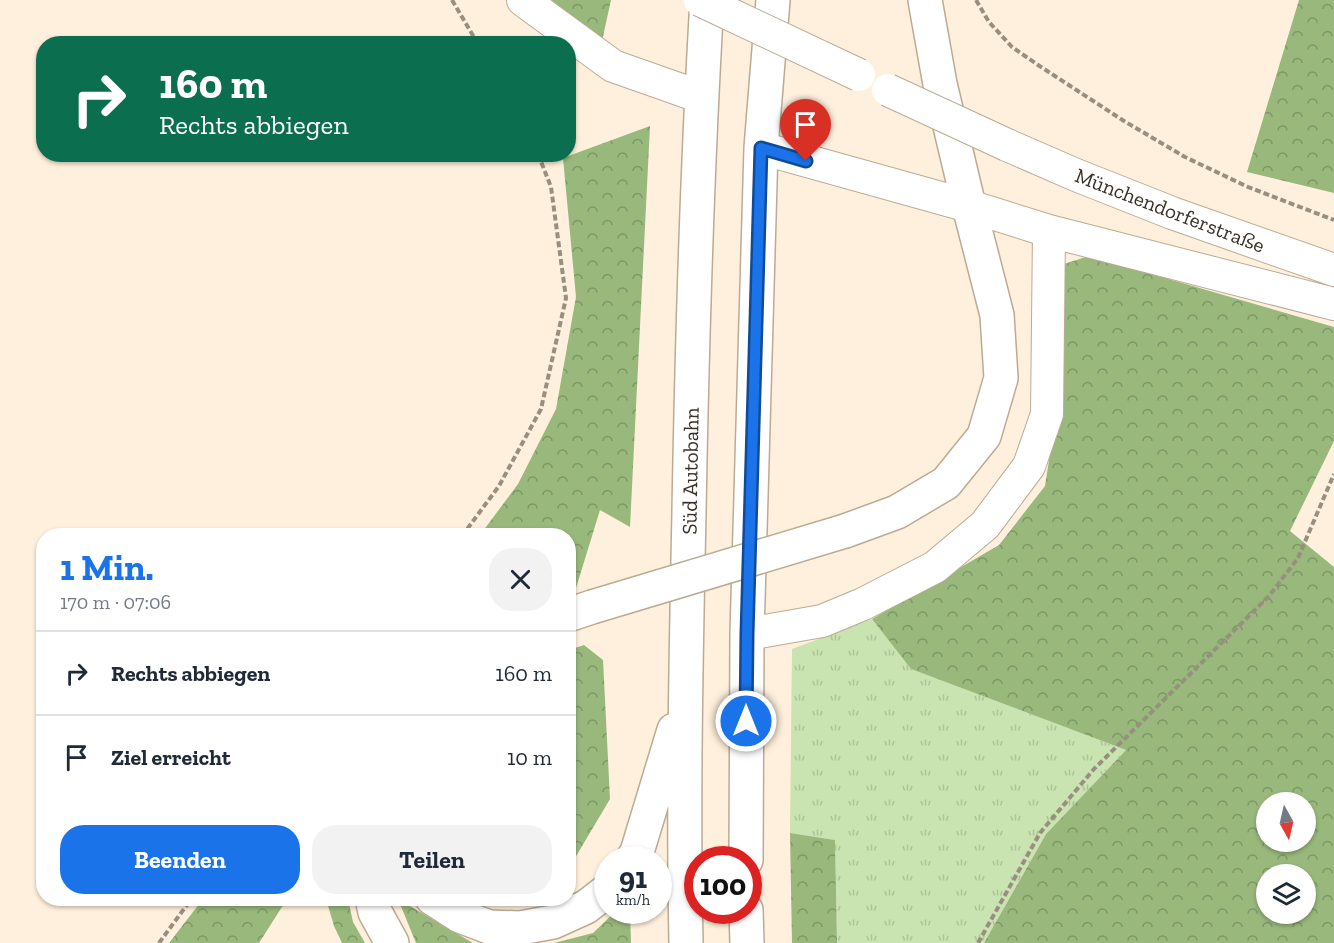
<!DOCTYPE html>
<html lang="de">
<head>
<meta charset="utf-8">
<style>
  :root { --surface:#fff; --page:#f2f2f3; --text:#1f2937; --muted:#747a83; --line:#e0e1e3; --accent:#1a73e8 }
  body { margin:0; font-family:"Zilla Slab",serif; background:var(--page); color:var(--text); height:100vh; display:flex; flex-direction:column; font-size:22px; white-space:nowrap }
  * { box-sizing:border-box; margin:0 }
  p { font-size:20px; color:var(--muted) }
  .icon { flex:none; width:33px; height:33px; fill:none; stroke:currentColor; stroke-width:2; stroke-linecap:round; stroke-linejoin:round }
  .map { position:relative; flex:1; overflow:hidden }
  .panel { position:absolute; left:36px; top:528px; width:540px; height:378px; display:flex; flex-direction:column; background:var(--surface); border-radius:24px; box-shadow:0 2px 4px #0004 }
  .panel>* { flex:none }
  .top-card { position:absolute; left:36px; top:36px; width:540px; height:126px; border-radius:24px; box-shadow:0 2px 4px #0004; background:#0b6e4f; color:#fff; overflow:hidden }
  .needle { width:39px; rotate:172deg }
  .tools { position:absolute; left:1256px; top:792px; display:grid; gap:12px }
  .tools a { display:grid; place-items:center; width:60px; height:60px; border-radius:50%; background:var(--surface); box-shadow:0 2px 4px #0004; font-size:30px }
  .speed { position:absolute; left:594px; top:846px; display:flex; gap:12px; font-size:30px; font-weight:700; text-align:center }
  .speed>* { display:grid; place-content:center; width:78px; height:78px; border-radius:50%; background:var(--surface); box-shadow:0 2px 4px #0004; line-height:1 }
  .speed small { font-size:15px; font-weight:400 }
  .speed .limit { border:9px solid #d22; background:#fff; color:#111 }
  .pin { position:absolute; display:grid; place-items:center; width:51px; height:51px; color:#fff; margin:-62px -26px; border-radius:50% 50% 50% 0; rotate:-45deg; box-shadow:0 0 6px #0007 }
  .pin .icon { rotate:45deg }
  .me { position:absolute; width:66px; margin:-33px; rotate:0deg; stroke-linejoin:round; filter:drop-shadow(0 0 4px #0008) }
  .turn { display:flex; align-items:center; gap:21px; height:126px; padding:0 24px; font-size:27px }
  .turn .icon { width:78px; height:78px; stroke-width:2.5 }
  .turn b { display:block; font-size:42px; line-height:51px }
  .round { display:grid; place-items:center; flex:none; width:63px; height:63px; border-radius:24px; background:var(--page) }
  .head { display:flex; align-items:center; justify-content:space-between; height:102px; padding:0 24px }
  h1 { font-size:36px; font-weight:700; line-height:45px; color:var(--accent) }
  .primary-button { display:flex; gap:12px; margin-top:auto; padding:12px 24px }
  .primary-button a { flex:1; height:69px; border-radius:24px; background:var(--accent); color:#fff; font-size:24px; font-weight:700; line-height:69px; text-align:center }
  .primary-button a+a { background:var(--page); color:var(--text) }
  ul { padding:0; list-style:none }
  li { display:flex; align-items:center; gap:18px; height:84px; padding:0 24px; border-top:2px solid var(--line) }
  li div { flex:1 }
  li b { display:block; font-size:22px }
  li em { font-style:normal }
  .map>svg:first-child { display:block }
  .grass { fill:url(#grass-tufts) }
  .forest { fill:url(#forest-crowns); fill-rule:evenodd }
  .lines { fill:none; stroke-linecap:round; stroke-linejoin:round }
  .minor-casing { stroke:#bbab94; stroke-width:34 }
  .highway-casing { stroke:#bbab94; stroke-width:36 }
  .path { stroke:#998f80; stroke-width:4; stroke-dasharray:6 3; stroke-linecap:butt }
  .minor { stroke:#fff; stroke-width:32 }
  .highway { stroke:#fff; stroke-width:33 }
  .minor-bridge-casing { stroke:#bbab94; stroke-width:34; stroke-linecap:butt }
  .highway-bridge-casing { stroke:#bbab94; stroke-width:36; stroke-linecap:butt }
  .minor-bridge { stroke:#fff; stroke-width:32 }
  .highway-bridge { stroke:#fff; stroke-width:33 }
  .route-casing { stroke:#114b97; stroke-width:15 }
  .route { stroke:#1a73e8; stroke-width:10 }
  .labels { text-anchor:middle; dominant-baseline:central; stroke-width:4.5; stroke-linejoin:round; paint-order:stroke }
  .street-label { font-size:21px; fill:#373127; stroke:#fff }
</style>
</head>
<body>
<div class="map">
<svg width="1334" height="943" viewBox="0 0 1334 943">
  <defs>
    <pattern id="grass-tufts" width="24" height="20" patternUnits="userSpaceOnUse" patternTransform="scale(1.5)"><rect width="24" height="20" fill="#c9e3b1"/><path d="M3 7l-1-3M5 7V3M7 7l1-3M15 17l-1-3M17 17v-4M19 17l1-3" fill="none" stroke="#adc398"/></pattern>
    <pattern id="forest-crowns" width="20" height="18" patternUnits="userSpaceOnUse" patternTransform="scale(1.5)"><rect width="20" height="18" fill="#98b87c"/><path d="M2 6a3 3 0 1 1 6 0M12 15a3 3 0 1 1 6 0" fill="none" stroke="#7d9666"/></pattern>
  </defs>
  <rect width="100%" height="100%" fill="#fef0dc"/>
  <path class="grass" d="M872,619L911,669L1126,750L1046,834L984,943H837L835,840L790,833L792,649Z"/>
  <path class="forest" d="M544,0H611L602,41Z
    M1299,0H1334V193L1247,172Z
    M650,126L630,527L600,510L576,588L569,590L568,536L480,535L518,484L556,409L576,297L563,158Z
    M1089,256L1334,327V441L1290,531L1334,567V943H984L1046,834L1126,750L911,669L872,619L999,545L1045,486L1056,415L1064,264ZM1266,802H1305V842H1266ZM1266,874H1305V914H1266Z
    M584,645L603,660L610,799L575,858L569,861V650Z
    M790,833L835,840L837,943H792Z
    M203,899V898L287,899L259,943H169Z
    M326,899H348L353,922L365,943H342L334,926Z
    M398,899L473,943H416Z
    M617,910L630,911L631,943H554L593,933Z"/>
  <g class="lines">
    <g class="minor-casing">
      <path id="minor" d="M523,0L613,66L701,97
        M1007,145L1076,175L1172,213L1334,270
        M761,148L969,206L1049,231L1334,304
        M747,634L822,621L863,604L935,567L985,525L1029,466L1047,414L1049,231"/>
    </g>
    <g class="highway-casing">
      <path id="highway" d="M845,531L897,512L946,483L984,436L1001,378L997,315L969,206L940,84L925,0
        M568,615L592,607
        M632,860L637,852L674,730
        M746,860L747,634L761,148L773,0
        M372,898L375,912L392,943
        M432,898L460,916L489,927L520,928L553,922L586,907L608,890
        M746,910L747,943
        M686,943C683,799 686,655 689,512C692,341 697,170 707,0"/>
    </g>
    <path class="path" d="M452,0L478,44
      M976,0L989,22L1012,47L1038,65L1124,121L1185,157L1248,187L1334,220
      M462,536L499,486L541,409L566,298L551,187L538,154
      M159,943L192,898
      M978,943L1040,833L1094,769L1269,596L1298,558L1334,474"/>
    <use href="#minor" class="minor"/>
    <use href="#highway" class="highway"/>
    <g class="minor-bridge-casing">
      <path id="minor-bridge" d="M700,0L859,75
        M888,90L1007,145"/>
    </g>
    <g class="highway-bridge-casing">
      <path id="highway-bridge" d="M592,607L845,531"/>
    </g>
    <use href="#minor-bridge" class="minor-bridge"/>
    <use href="#highway-bridge" class="highway-bridge"/>
  </g>
  <g class="lines">
    <g class="route-casing">
      <path id="route" d="M746,721L747,634L761,148L806,161"/>
    </g>
    <use href="#route" class="route"/>
  </g>
  <g class="labels">
    <g class="street-label">
      <text transform="translate(1170 210) rotate(21)">Münchendorferstraße</text>
      <text transform="translate(690 471) rotate(-89)">Süd Autobahn</text>
    </g>
  </g>
</svg>
<div class="tools">
<a><svg class="needle" viewBox="-14 -14 28 28"><path d="M0-13l5 13h-10z" fill="#e53935"/><path d="M0 13l5-13h-10z" fill="#747a83"/></svg></a>
<a><svg class="icon" aria-label="layers" viewBox="0 0 24 24"><path d="M12 4l9 5-9 5-9-5zM3 14l9 5 9-5"/></svg></a>
</div>
<div class="speed"><div>91<small>km/h</small></div><div class="limit">100</div></div>
<div class="pin" style="left:806px;top:161px;background:#d93025"><svg class="icon" aria-label="arrive" viewBox="0 0 24 24"><path d="M6 21V4h12l-3 4 3 4H6"/></svg></div>
<svg class="me" style="left:746px;top:721px" viewBox="-20 -20 40 40"><circle r="17" fill="#1a73e8" stroke="#fff" stroke-width="3"/><path d="M0-11L8 9 0 5-8 9z" fill="#fff"/></svg>
<div class="top-card">
<div class="turn"><svg class="icon" aria-label="right" viewBox="0 0 24 24"><path d="M7 20v-9h11M14 6l5 5-5 5"/></svg><div><b>160 m</b>Rechts abbiegen</div></div>
</div>
<section class="panel">
<div class="head"><div><h1>1 Min.</h1><p>170 m · 07:06</p></div><a class="round"><svg class="icon" aria-label="close" viewBox="0 0 24 24"><path d="M6 6l12 12M18 6L6 18"/></svg></a></div>
<ul>
<li><svg class="icon" aria-label="right" viewBox="0 0 24 24"><path d="M7 20v-9h11M14 6l5 5-5 5"/></svg><div><b>Rechts abbiegen</b></div><em>160 m</em></li>
<li><svg class="icon" aria-label="arrive" viewBox="0 0 24 24"><path d="M6 21V4h12l-3 4 3 4H6"/></svg><div><b>Ziel erreicht</b></div><em>10 m</em></li>
</ul>
<div class="primary-button"><a>Beenden</a><a>Teilen</a></div>
</section>
</div>
</body>
</html>
